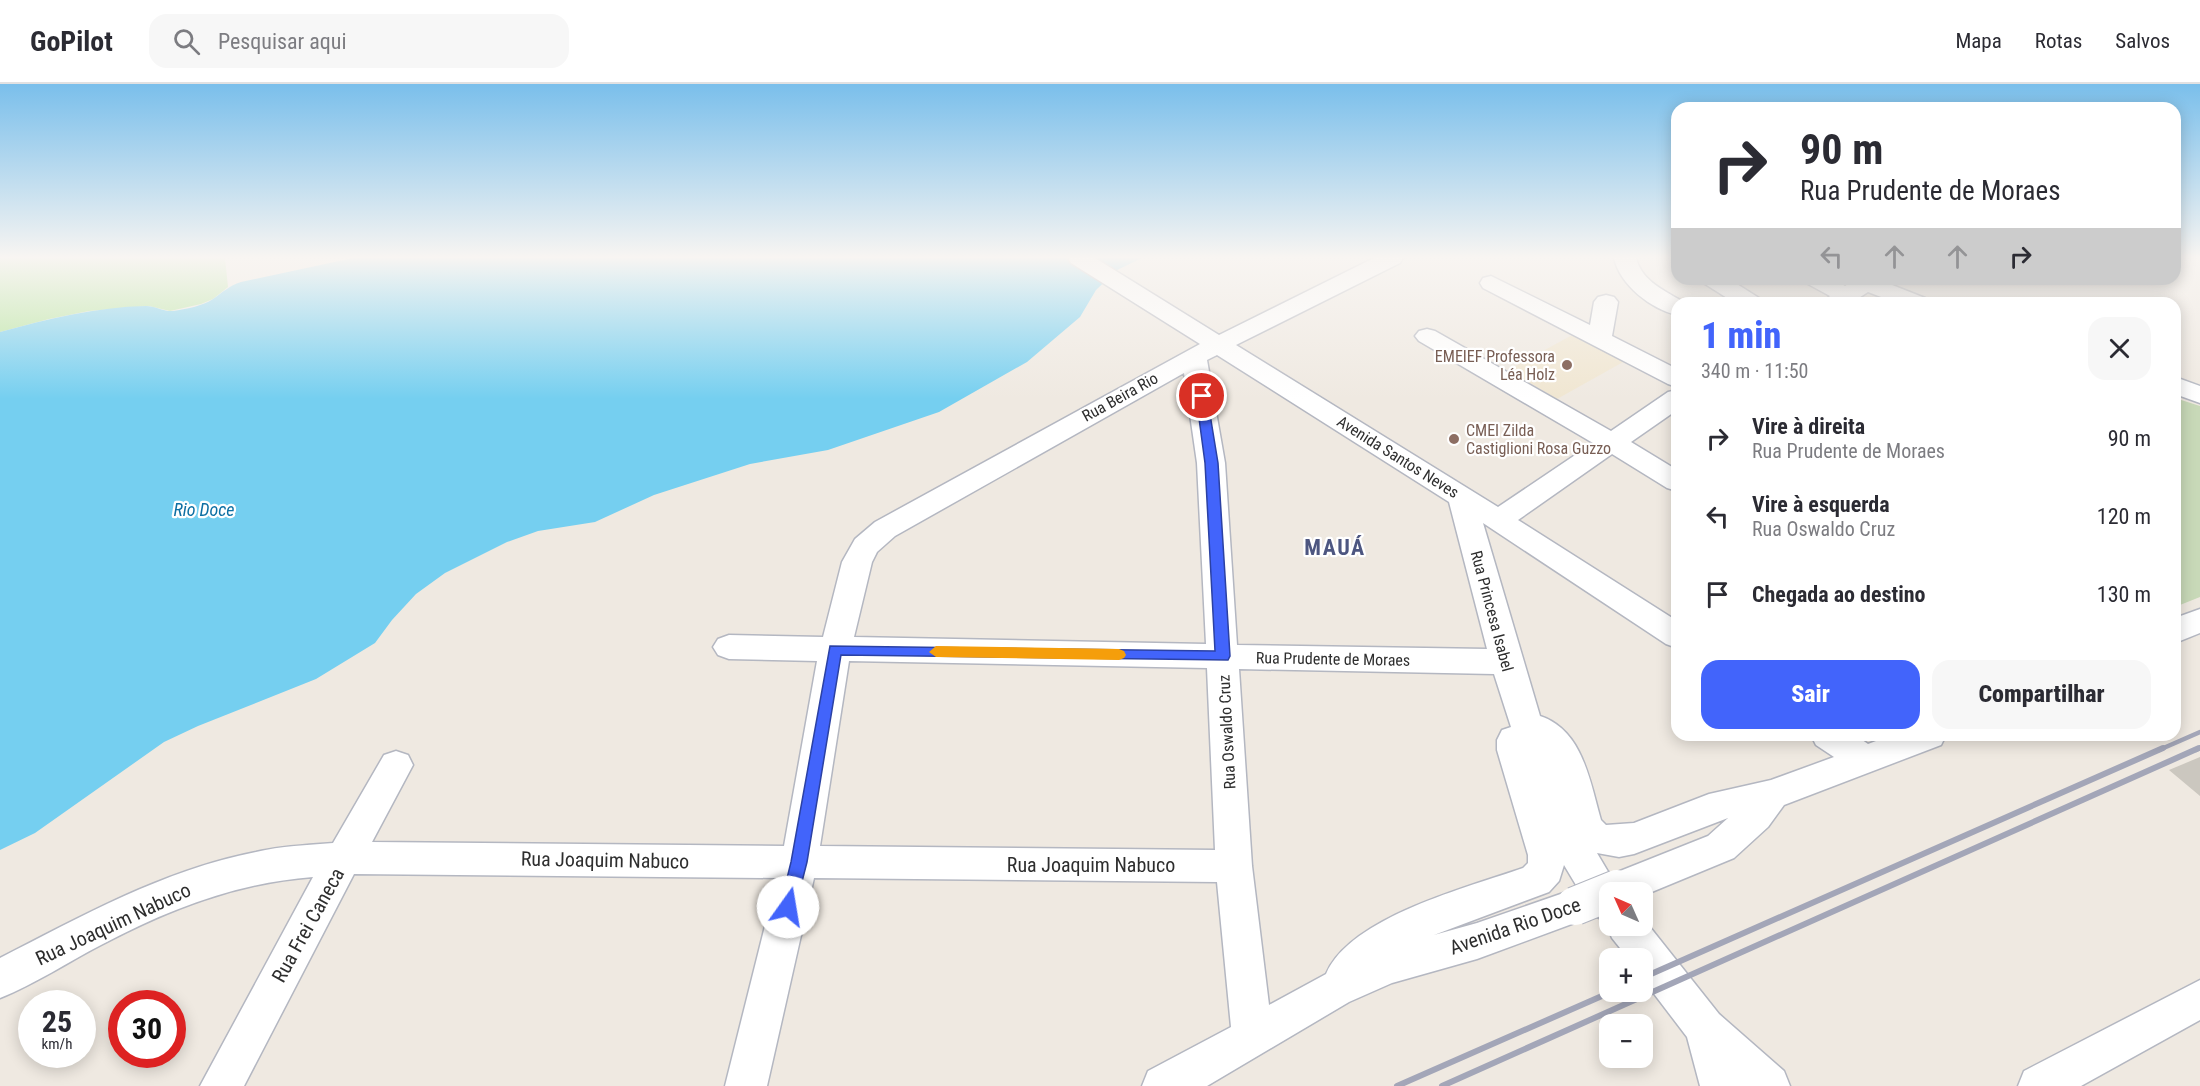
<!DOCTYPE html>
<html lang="pt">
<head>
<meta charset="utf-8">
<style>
  :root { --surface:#fff; --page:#f7f7f7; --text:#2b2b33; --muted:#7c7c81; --line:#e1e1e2; --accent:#4264fb }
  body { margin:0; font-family:"Roboto Condensed",sans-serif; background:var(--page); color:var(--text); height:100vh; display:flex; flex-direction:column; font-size:22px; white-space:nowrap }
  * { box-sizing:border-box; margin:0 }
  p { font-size:20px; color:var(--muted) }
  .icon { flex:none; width:33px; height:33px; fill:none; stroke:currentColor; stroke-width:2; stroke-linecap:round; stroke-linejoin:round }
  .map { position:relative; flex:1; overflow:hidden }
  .side { position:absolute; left:1671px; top:213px; width:510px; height:444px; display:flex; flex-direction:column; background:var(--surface); border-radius:18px; box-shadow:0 3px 15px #0003 }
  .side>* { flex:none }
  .banner { position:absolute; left:1671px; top:18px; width:510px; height:183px; border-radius:18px; box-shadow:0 3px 15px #0003; background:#fff; color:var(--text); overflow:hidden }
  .needle { width:39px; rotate:315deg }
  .fabs { position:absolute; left:1599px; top:798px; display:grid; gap:12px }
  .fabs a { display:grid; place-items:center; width:54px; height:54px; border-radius:12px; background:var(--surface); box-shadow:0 3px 15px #0003; font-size:30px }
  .speed { position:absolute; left:18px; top:906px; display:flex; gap:12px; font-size:30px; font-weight:700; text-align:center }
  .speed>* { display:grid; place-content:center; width:78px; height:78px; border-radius:50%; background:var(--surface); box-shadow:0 3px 15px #0003; line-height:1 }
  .speed small { font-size:15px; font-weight:400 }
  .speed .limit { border:9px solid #d22; background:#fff; color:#111 }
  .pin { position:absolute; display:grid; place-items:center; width:51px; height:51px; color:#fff; margin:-26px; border:3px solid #fff; border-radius:50%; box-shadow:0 2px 6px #0007 }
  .me { position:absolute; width:66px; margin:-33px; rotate:13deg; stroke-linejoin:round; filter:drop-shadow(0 0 4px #0008) }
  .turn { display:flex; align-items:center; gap:21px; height:126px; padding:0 30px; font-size:27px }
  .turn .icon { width:78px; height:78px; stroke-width:2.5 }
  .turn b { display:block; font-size:42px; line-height:51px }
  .lanes { display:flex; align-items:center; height:57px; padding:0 30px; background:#0003; justify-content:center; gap:30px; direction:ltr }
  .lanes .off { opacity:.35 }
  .round { display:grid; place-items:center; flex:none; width:63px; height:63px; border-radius:18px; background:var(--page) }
  .head { display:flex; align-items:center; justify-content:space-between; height:102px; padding:0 30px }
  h1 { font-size:36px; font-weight:800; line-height:45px; color:var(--accent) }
  .action { display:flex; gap:12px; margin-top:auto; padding:12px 30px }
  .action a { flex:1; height:69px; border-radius:18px; background:var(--accent); color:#fff; font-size:24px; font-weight:800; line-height:69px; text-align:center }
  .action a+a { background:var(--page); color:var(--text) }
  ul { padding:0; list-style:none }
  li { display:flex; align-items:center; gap:18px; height:78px; padding:0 30px }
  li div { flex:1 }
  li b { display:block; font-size:22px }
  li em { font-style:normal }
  header { display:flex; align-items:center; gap:36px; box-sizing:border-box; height:84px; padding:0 30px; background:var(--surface); border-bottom:2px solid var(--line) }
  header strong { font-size:28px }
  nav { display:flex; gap:33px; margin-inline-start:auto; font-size:21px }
  .search { width:420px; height:54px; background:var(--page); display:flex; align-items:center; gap:15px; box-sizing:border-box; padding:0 21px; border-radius:18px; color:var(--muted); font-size:22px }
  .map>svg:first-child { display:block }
  .education { fill:#f0e6d1 }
  .green { fill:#b6e59e }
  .cemetery { fill:#c8d9b8 }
  .water { fill:#75cff0 }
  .building { fill:#cbc7bf }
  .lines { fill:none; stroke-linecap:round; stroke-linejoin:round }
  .minor-casing { stroke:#b4b7c1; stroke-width:3 }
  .minor { fill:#fff; fill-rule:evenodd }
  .rail-far1 { stroke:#a3a6b8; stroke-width:4.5 }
  .rail { stroke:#a3a6b8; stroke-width:6 }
  .minor-bridge-casing { stroke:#b4b7c1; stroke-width:40; stroke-linecap:butt }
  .minor-bridge { stroke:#fff; stroke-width:38 }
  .route { fill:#4264fb; stroke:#2b41a3; stroke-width:1.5 }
  .slow { fill:#f59e0b }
  .education-dot { fill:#8d6e63; stroke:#fff; stroke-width:2 }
  .labels { text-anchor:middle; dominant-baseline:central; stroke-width:4.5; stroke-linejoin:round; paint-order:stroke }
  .education-label { font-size:16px; fill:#785e54; stroke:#fff; text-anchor:end }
  .street-label { font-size:16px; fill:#2e2e2e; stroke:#fff }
  .water-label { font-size:18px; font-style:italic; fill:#0d6fa3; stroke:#fff }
  .near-street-label { font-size:20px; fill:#2e2e2e; stroke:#fff }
  .district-label { font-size:22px; font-weight:bold; letter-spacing:1.5px; fill:#4d5680; stroke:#fff }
</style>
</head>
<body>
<header>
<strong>GoPilot</strong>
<div class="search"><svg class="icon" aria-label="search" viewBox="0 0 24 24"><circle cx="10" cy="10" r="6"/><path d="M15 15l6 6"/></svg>Pesquisar aqui</div>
<nav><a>Mapa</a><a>Rotas</a><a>Salvos</a></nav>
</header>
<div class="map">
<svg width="2200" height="1002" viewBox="0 0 2200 1002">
  <rect width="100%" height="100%" fill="#efe9e1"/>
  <path class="education" d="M1576,249L1625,277L1557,315L1508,286Z"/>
  <path class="green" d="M0,174H225L228,203L213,215L201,220L170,227L149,222L89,227L49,235L0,248Z"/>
  <path class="cemetery" d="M2175,314L2200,322V513L2175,523Z"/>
  <path class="water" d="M353,174H1142L1117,186L1096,206L1080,233L1027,278L939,328L828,366L750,380L654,411L595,438L538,447L507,458L445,489L416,510L392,536L375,559L316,595L198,642L164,658L35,749L0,766V248C48,235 96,223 146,222C155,222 164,228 173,227C186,225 203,222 213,215C223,208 229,202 241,198Z"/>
  <path class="building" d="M2200,673V712L2169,686Z"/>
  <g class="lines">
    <g class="minor-casing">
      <path id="minor" d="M1068,174H1095L1219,251L1374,174H1403L1400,179L1236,261L1498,423L1593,359L1419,257L1415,252L1419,247L1427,245L1435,247L1611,347L1668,308L1677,306V326L1631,358L1677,386V407L1667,404L1612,370L1518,436L1677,537V564L1666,560L1483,439L1540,632C1583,646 1590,698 1601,736L1606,741L1634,739L1709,710L1771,696L1834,673L1816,661L1811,651H1855L1868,660L1892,651H1946L1941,661L1784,721L1768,743L1734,774L1642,812V808H1610V842H1642V833L1719,930L1784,987L1790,1002H1700L1687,953L1642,894V874H1628L1612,854L1607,842L1609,838L1597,833L1592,826L1588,834L1477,875L1392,899L1349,918L1207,1002H1142L1148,987L1231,943L1217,798L814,794L767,1002H725L777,794L354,790L244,1002H200L313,793C236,799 169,825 101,861C68,878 35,900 0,914V874C82,832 164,786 256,768C281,762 307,761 333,759L384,671L396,667L408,671L413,681L372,758L784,762L817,577L729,575L718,571L713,563L718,555L729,551L823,553L842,478L855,455L875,438L1200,260L1071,179ZM1217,271L1449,418L1487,565L1237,561L1225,379L1207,276ZM1184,289L1197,379L1206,560L854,553L872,478L877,468L895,452ZM849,577L1207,584L1215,766L820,762ZM1239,585L1494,590L1511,643L1502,646L1497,656V666L1528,771V779L1523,784C1469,803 1350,833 1326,890L1269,921L1252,782ZM1728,734L1708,752L1610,791L1597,769L1619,773L1634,770ZM1564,781L1579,806L1575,805L1477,839L1434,851L1549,808L1559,797Z
        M1614,174H1636C1642,198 1666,207 1685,219H1677V231C1651,225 1620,201 1614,174Z
        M1491,192L1590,241L1594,218L1598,213L1606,211L1614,213L1618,218L1612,252L1677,285V303L1668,300L1483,204L1480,199L1483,194Z
        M1702,195H1729L1759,214L1763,219H1735L1705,200Z
        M1805,195H1833L1845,202L1857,195H1883L1882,197L1925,214L1929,219H1897L1868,208L1851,219H1823L1830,212L1808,200Z
        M2175,293L2200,302V319L2175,310Z
        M2200,525V549L2175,559V534Z
        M2200,896V936L2081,1002H2018L2024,987Z"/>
    </g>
    <use href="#minor" class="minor"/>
    <path class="rail-far1" d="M2159,666L2200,648
      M2196,666L2200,664"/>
    <path class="rail" d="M1642,894L2163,664
      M1397,1002L1611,908
      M1442,1002L2199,664"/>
    <g class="minor-bridge-casing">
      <path id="minor-bridge" d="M1575,822L1617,805"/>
    </g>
    <use href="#minor-bridge" class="minor-bridge"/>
  </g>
  <linearGradient id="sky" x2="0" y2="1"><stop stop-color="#7abfeb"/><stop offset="0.55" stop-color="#f8f5f2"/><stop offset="1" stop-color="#f8f5f2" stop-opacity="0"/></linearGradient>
  <rect width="2200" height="315" fill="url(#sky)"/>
  <path class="route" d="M1202,309L1207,312L1218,379L1230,572L1228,576L841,571L807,778L794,829L788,831L782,829L780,823L791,778L830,562L1215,567L1205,379L1196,312Z"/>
  <path class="slow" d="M936,562L1119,565L1124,567L1126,571L1124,574L1119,576L936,573L929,568Z"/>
  <g class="education-dot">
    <circle cx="1567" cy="281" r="6"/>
    <circle cx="1454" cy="355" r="6"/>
  </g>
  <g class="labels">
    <g class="education-label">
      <text x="1555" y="272">EMEIEF Professora<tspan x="1555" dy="18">Léa Holz</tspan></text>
      <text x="1466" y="346" text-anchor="start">CMEI Zilda<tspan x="1466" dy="18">Castiglioni Rosa Guzzo</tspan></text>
    </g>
    <g class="street-label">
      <text transform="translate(1120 313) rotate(-29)">Rua Beira Rio</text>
      <text transform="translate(1398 373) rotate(32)">Avenida Santos Neves</text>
      <text transform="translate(1492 527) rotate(75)">Rua Princesa Isabel</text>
      <text transform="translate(1333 575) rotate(1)">Rua Prudente de Moraes</text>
      <text transform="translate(1227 648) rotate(-93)">Rua Oswaldo Cruz</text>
    </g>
    <g class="water-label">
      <text x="204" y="425">Rio Doce</text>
    </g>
    <g class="near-street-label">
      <text transform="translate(605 776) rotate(1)">Rua Joaquim Nabuco</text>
      <text x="1091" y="781">Rua Joaquim Nabuco</text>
      <text transform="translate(113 840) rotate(-25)">Rua Joaquim Nabuco</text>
      <text transform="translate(308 841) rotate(-61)">Rua Frei Caneca</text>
      <text transform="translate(1515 842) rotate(-19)">Avenida Rio Doce</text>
    </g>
    <g class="district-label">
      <text x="1335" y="463">MAUÁ</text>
    </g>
  </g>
</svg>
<div class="fabs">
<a><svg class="needle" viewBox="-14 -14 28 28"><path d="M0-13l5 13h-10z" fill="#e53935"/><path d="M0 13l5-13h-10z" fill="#7c7c81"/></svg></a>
<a>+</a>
<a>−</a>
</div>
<div class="speed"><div>25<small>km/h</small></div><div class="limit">30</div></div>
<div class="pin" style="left:1202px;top:312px;background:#d93025"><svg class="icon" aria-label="arrive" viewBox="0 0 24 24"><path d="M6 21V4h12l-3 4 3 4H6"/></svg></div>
<svg class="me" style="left:788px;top:823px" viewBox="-20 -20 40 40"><circle r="19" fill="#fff"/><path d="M0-13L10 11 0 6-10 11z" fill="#4264fb"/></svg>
<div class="banner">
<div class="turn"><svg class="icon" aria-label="right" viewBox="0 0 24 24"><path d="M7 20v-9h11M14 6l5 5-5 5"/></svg><div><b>90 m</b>Rua Prudente de Moraes</div></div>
<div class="lanes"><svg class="icon off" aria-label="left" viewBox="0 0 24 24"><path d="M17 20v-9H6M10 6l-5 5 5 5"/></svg><svg class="icon off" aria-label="ahead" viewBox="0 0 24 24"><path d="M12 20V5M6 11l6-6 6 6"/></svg><svg class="icon off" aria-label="ahead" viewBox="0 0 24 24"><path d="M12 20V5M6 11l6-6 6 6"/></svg><svg class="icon" aria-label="right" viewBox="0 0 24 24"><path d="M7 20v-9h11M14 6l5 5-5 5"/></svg></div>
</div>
<section class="side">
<div class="head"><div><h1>1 min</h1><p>340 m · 11:50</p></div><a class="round"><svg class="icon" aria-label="close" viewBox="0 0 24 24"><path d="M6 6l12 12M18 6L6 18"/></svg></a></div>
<ul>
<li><svg class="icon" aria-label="right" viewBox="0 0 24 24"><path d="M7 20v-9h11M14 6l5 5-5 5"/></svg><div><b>Vire à direita</b><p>Rua Prudente de Moraes</p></div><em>90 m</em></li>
<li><svg class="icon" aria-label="left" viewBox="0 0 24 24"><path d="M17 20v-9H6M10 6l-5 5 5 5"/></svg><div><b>Vire à esquerda</b><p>Rua Oswaldo Cruz</p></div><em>120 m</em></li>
<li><svg class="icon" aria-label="arrive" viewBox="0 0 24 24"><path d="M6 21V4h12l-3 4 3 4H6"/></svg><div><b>Chegada ao destino</b></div><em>130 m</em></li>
</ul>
<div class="action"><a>Sair</a><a>Compartilhar</a></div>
</section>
</div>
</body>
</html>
